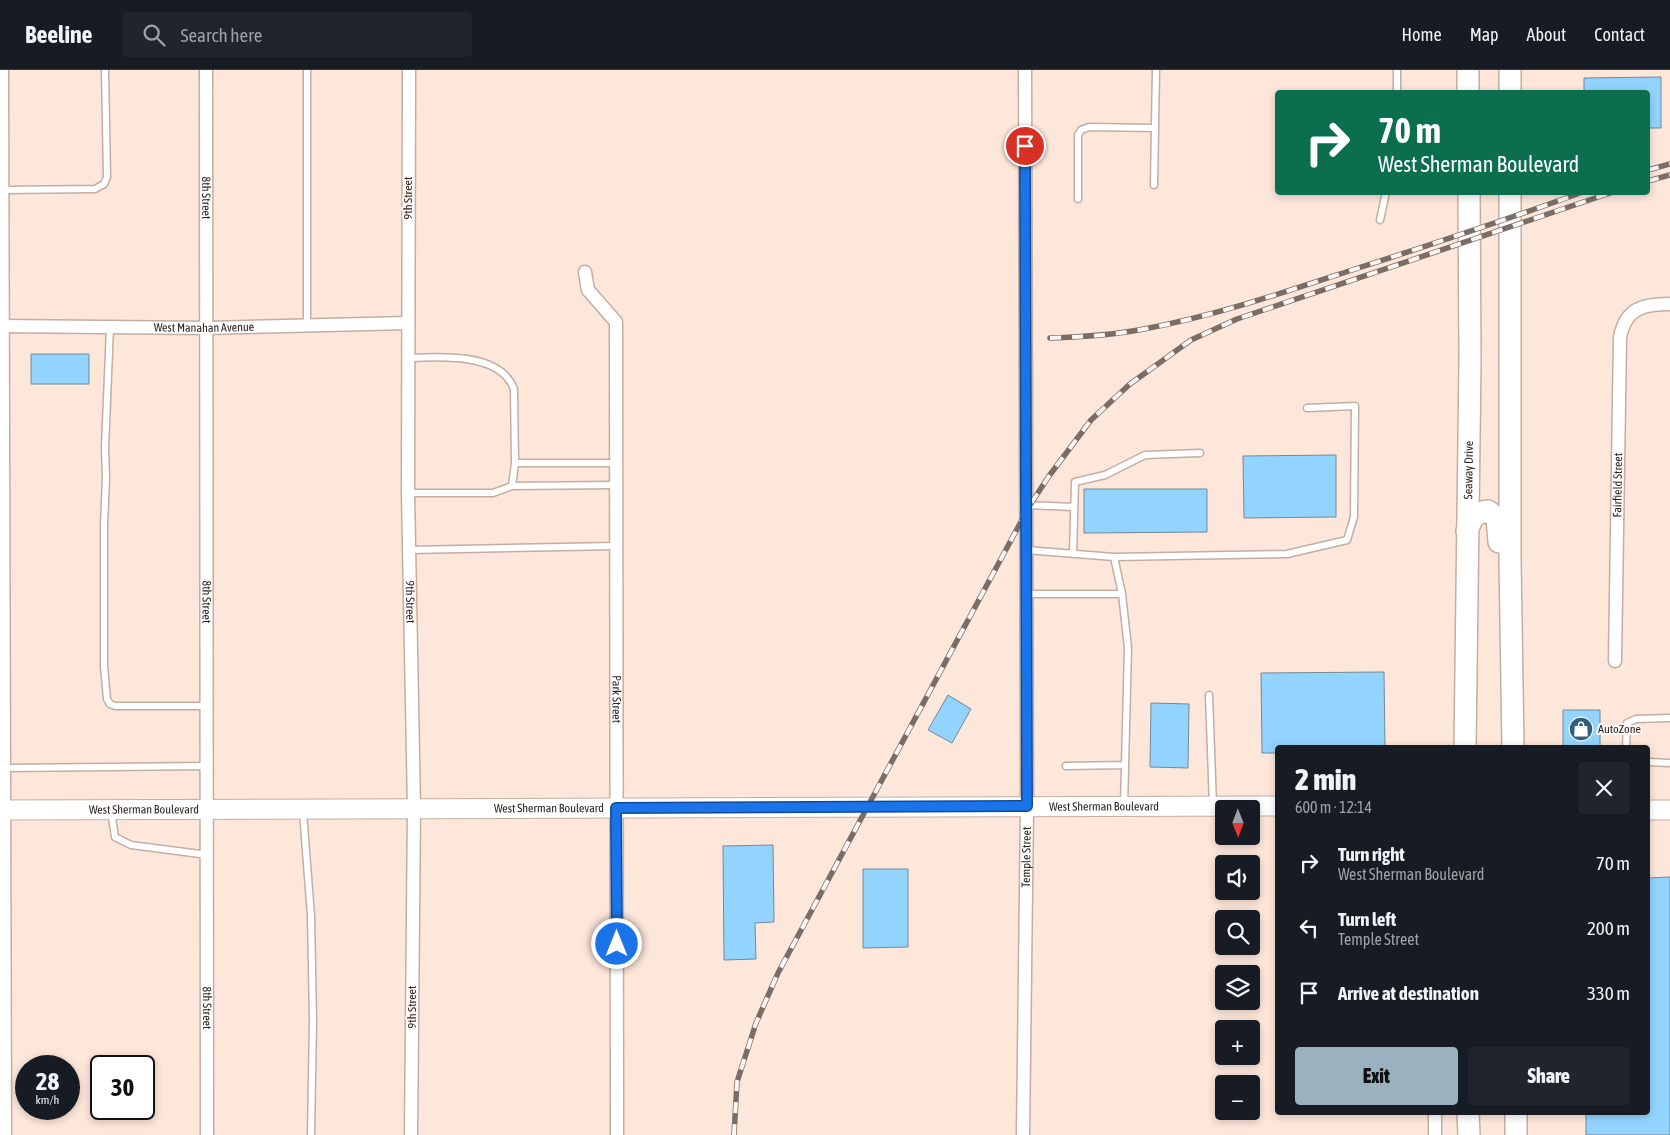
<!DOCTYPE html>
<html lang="en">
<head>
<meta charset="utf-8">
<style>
  :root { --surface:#171b24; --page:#20242c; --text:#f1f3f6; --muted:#9ea1a6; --line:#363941; --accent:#9ab1c0 }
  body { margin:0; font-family:"Asap Condensed",sans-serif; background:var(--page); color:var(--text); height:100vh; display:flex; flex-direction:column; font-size:19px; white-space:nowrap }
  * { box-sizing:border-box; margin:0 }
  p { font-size:16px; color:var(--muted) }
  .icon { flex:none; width:28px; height:28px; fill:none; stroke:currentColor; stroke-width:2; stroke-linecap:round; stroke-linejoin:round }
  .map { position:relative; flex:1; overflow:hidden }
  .side { position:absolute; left:1275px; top:675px; width:375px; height:370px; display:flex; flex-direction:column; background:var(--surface); border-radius:5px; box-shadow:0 2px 8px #0003 }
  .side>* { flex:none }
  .banner { position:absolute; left:1275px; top:20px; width:375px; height:105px; border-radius:5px; box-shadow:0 2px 8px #0003; background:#0b6e4f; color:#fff; overflow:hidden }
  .needle { width:32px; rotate:179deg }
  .controls { position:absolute; left:1215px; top:730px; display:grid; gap:10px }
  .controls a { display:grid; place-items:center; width:45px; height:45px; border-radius:5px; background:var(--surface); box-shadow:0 2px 8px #0003; font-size:25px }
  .speed { position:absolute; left:15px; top:985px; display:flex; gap:10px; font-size:25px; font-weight:700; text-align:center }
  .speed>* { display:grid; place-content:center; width:65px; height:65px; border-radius:50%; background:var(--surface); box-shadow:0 2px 8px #0003; line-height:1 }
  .speed small { font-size:12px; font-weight:400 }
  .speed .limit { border:2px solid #111; border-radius:8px; background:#fff; color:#111 }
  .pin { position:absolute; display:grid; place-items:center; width:42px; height:42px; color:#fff; margin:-21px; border:2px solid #fff; border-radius:50%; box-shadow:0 1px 5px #0007 }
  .me { position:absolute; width:55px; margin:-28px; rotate:0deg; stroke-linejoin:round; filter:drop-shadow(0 0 4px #0008) }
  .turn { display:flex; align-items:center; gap:18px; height:105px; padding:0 20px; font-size:22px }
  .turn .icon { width:65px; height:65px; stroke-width:2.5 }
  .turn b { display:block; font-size:35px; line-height:42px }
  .round { display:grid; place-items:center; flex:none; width:52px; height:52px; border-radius:5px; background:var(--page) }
  .summary { display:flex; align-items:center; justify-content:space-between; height:85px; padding:0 20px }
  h1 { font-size:30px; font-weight:800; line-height:38px }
  .primary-button { display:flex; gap:10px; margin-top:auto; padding:10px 20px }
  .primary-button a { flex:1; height:58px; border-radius:5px; background:var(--accent); color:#111; font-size:20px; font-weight:800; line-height:58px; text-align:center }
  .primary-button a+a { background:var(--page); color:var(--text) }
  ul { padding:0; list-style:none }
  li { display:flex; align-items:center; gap:15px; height:65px; padding:0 20px }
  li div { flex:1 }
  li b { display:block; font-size:19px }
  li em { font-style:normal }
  header { display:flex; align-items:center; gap:30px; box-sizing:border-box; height:70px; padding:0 25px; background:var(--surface); border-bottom:1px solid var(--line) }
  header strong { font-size:24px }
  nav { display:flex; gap:28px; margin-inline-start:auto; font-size:18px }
  .search { width:350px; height:45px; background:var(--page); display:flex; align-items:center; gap:12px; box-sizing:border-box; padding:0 18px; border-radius:5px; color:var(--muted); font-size:19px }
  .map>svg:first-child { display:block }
  .building { fill:#92d4fe; stroke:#748895 }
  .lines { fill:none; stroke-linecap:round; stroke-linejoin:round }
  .service-casing { stroke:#c3aea2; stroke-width:9 }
  .minor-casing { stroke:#c3aea2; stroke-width:15 }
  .secondary-casing { stroke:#c3aea2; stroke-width:21 }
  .trunk-casing { stroke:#c3aea2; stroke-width:24 }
  .service { stroke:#fff; stroke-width:6 }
  .minor { stroke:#fff; stroke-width:12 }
  .secondary { stroke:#fff; stroke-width:19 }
  .trunk { stroke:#fff; stroke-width:21 }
  .rail-casing { stroke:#7b6d66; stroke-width:5.5 }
  .rail { stroke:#fcf7f5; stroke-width:4; stroke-dasharray:11; stroke-linecap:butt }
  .route-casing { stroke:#114b97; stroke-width:12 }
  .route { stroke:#1a73e8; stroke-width:9 }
  .labels { text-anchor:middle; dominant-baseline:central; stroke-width:4; stroke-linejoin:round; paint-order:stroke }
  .street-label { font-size:12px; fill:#2f2622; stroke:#fcf7f5 }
  .poi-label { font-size:12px; fill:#2f2622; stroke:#fcf7f5; text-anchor:start }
</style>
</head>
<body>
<header>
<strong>Beeline</strong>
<div class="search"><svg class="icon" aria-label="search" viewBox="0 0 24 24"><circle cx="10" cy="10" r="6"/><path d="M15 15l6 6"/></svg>Search here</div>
<nav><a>Home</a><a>Map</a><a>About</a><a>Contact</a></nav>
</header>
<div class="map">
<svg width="1670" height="1065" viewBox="0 0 1670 1065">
  <rect width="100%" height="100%" fill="#fde6da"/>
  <path class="building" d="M1661,7V58H1648V22H1584V8Z
    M31,284H89V314H31Z
    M1336,385V447L1244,448L1243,386Z
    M1084,419H1207V462L1084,463Z
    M1384,602L1385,678H1278V683H1262L1261,603Z
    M948,625L971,639L952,673L928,660Z
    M1151,633L1189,634L1188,698L1150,697Z
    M1563,640H1600V678H1563Z
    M773,775L774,852L755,853L756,889L724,890L723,776Z
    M863,799H908V877L863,878Z
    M1670,807V1065H1586V1042H1648V808Z"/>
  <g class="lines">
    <g class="service-casing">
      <path id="service" d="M307,0V256
        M1397,22V0
        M1154,115L1156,0
        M3,120L95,119L104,114L107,107L105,0
        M1078,129V65L1081,60L1089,57L1155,58
        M1380,150L1386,122
        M110,257L105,378L106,408L104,455V596L107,629L110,634L115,636H208
        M408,288C441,287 500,282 514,319L515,393
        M512,416L616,415
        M408,423H493L512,416L515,393H616
        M1026,435L1074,437
        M409,480L616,476
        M1026,480L1114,487L1287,484L1347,470L1354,447L1355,336L1307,338
        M1073,484L1075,412L1105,405L1145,385L1200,383
        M1114,487L1122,524L1128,578L1124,735
        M1027,524H1122
        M1209,625L1213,735
        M1626,678L1627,653L1636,649L1670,648
        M1648,692L1670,693
        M1066,696L1125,695
        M4,698L208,696
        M111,741L115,767L131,775L208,785
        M303,742L311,846L313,950L311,1065"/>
    </g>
    <g class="minor-casing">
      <g id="minor">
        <path d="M2,0L5,1065"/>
        <path id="s1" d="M206,0L207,1065"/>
        <path id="s2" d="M409,0L408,423L414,738L411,1065"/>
        <path id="s3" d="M585,202L588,220L616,252L617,1065"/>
        <path id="s4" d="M0,256L207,258L408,253"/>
        <path id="s5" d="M1615,591L1620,267C1626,238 1643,234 1670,234"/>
        <path d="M1435,1042V1065"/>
        <path id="s6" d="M1023,1065L1027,736L1025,0"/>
      </g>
    </g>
    <g class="secondary-casing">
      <g id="secondary">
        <path id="s7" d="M0,740L1278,736"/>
        <path d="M1648,740H1670"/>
      </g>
    </g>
    <g class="trunk-casing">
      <g id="trunk">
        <path d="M1468,0V22"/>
        <path d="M1510,0V22"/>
        <path d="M1510,122V490L1513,678"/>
        <path d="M1467,461C1472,448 1474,443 1488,441L1497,448L1499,472"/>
        <path id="s8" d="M1465,678L1470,290L1469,122"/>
        <path d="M1468,1042L1469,1065"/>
        <path d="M1516,1042V1065"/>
      </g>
    </g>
    <use href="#service" class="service"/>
    <use href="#minor" class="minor"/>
    <use href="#secondary" class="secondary"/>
    <use href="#trunk" class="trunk"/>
    <g class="rail-casing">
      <path id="rail" d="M1648,100L1670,94
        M1648,111L1670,105
        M1050,268C1082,267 1113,265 1144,259C1214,246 1282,223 1349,201C1427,176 1505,150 1583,122
        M734,1065L737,1012L756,953L778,903L1030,435L1049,406L1091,350L1130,314L1191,270L1237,249L1613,122"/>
    </g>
    <use href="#rail" class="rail"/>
  </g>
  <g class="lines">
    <g class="route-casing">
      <path id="route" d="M617,874L616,738L1027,736L1025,76"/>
    </g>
    <use href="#route" class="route"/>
  </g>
  <defs>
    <g id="shop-disc" transform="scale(1.25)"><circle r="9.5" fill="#2f617f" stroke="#fcf7f5"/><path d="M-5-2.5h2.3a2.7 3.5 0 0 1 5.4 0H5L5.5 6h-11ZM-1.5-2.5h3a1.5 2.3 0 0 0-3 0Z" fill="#fff"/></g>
  </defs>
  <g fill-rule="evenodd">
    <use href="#shop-disc" x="1581" y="659"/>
  </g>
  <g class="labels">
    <g class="street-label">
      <text stroke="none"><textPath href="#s1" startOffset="128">8th Street</textPath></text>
      <text transform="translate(408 128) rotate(-90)">9th Street</text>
      <text stroke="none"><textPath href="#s4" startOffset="204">West Manahan Avenue</textPath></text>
      <text stroke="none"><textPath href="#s8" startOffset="278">Seaway Drive</textPath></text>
      <text stroke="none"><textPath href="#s5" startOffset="176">Fairfield Street</textPath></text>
      <text stroke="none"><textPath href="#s1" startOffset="532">8th Street</textPath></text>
      <text stroke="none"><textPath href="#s2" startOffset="532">9th Street</textPath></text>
      <text stroke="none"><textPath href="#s3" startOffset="438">Park Street</textPath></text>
      <text stroke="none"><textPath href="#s7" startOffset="1104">West Sherman Boulevard</textPath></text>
      <text stroke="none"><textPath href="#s7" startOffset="549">West Sherman Boulevard</textPath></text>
      <text stroke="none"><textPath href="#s7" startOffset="144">West Sherman Boulevard</textPath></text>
      <text stroke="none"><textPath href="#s6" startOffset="278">Temple Street</textPath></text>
      <text stroke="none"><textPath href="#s1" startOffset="938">8th Street</textPath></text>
      <text transform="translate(412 937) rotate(-90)">9th Street</text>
    </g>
    <g class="poi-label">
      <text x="1598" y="659">AutoZone</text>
    </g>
  </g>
</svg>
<div class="controls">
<a><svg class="needle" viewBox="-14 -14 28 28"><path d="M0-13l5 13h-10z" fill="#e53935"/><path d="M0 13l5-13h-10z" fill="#9ea1a6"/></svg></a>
<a><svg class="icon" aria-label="sound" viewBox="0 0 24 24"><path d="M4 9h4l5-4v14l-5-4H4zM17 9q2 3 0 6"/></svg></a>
<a><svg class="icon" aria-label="search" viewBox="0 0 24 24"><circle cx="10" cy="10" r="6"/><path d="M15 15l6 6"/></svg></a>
<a><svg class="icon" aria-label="layers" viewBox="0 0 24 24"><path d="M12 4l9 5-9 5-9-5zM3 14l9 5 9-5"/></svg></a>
<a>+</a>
<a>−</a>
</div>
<div class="speed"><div>28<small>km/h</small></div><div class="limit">30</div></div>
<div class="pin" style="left:1025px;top:76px;background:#d93025"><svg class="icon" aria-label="arrive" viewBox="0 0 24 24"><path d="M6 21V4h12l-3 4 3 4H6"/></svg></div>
<svg class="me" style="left:617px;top:874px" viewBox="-20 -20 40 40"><circle r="17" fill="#1a73e8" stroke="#fff" stroke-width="3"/><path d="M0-11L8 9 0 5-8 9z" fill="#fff"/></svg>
<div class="banner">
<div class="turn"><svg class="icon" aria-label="right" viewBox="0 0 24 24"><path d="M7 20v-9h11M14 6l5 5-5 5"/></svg><div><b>70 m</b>West Sherman Boulevard</div></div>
</div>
<section class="side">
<div class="summary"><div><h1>2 min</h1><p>600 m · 12:14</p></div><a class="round"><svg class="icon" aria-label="close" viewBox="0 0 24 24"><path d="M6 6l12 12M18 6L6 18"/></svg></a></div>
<ul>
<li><svg class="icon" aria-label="right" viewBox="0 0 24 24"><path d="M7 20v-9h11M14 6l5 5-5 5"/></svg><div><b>Turn right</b><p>West Sherman Boulevard</p></div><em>70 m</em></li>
<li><svg class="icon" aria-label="left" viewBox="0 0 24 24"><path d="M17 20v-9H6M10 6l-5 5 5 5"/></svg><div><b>Turn left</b><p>Temple Street</p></div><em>200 m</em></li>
<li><svg class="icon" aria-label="arrive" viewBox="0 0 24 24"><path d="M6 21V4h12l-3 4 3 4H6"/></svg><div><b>Arrive at destination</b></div><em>330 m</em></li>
</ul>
<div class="primary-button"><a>Exit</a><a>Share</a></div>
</section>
</div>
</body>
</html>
